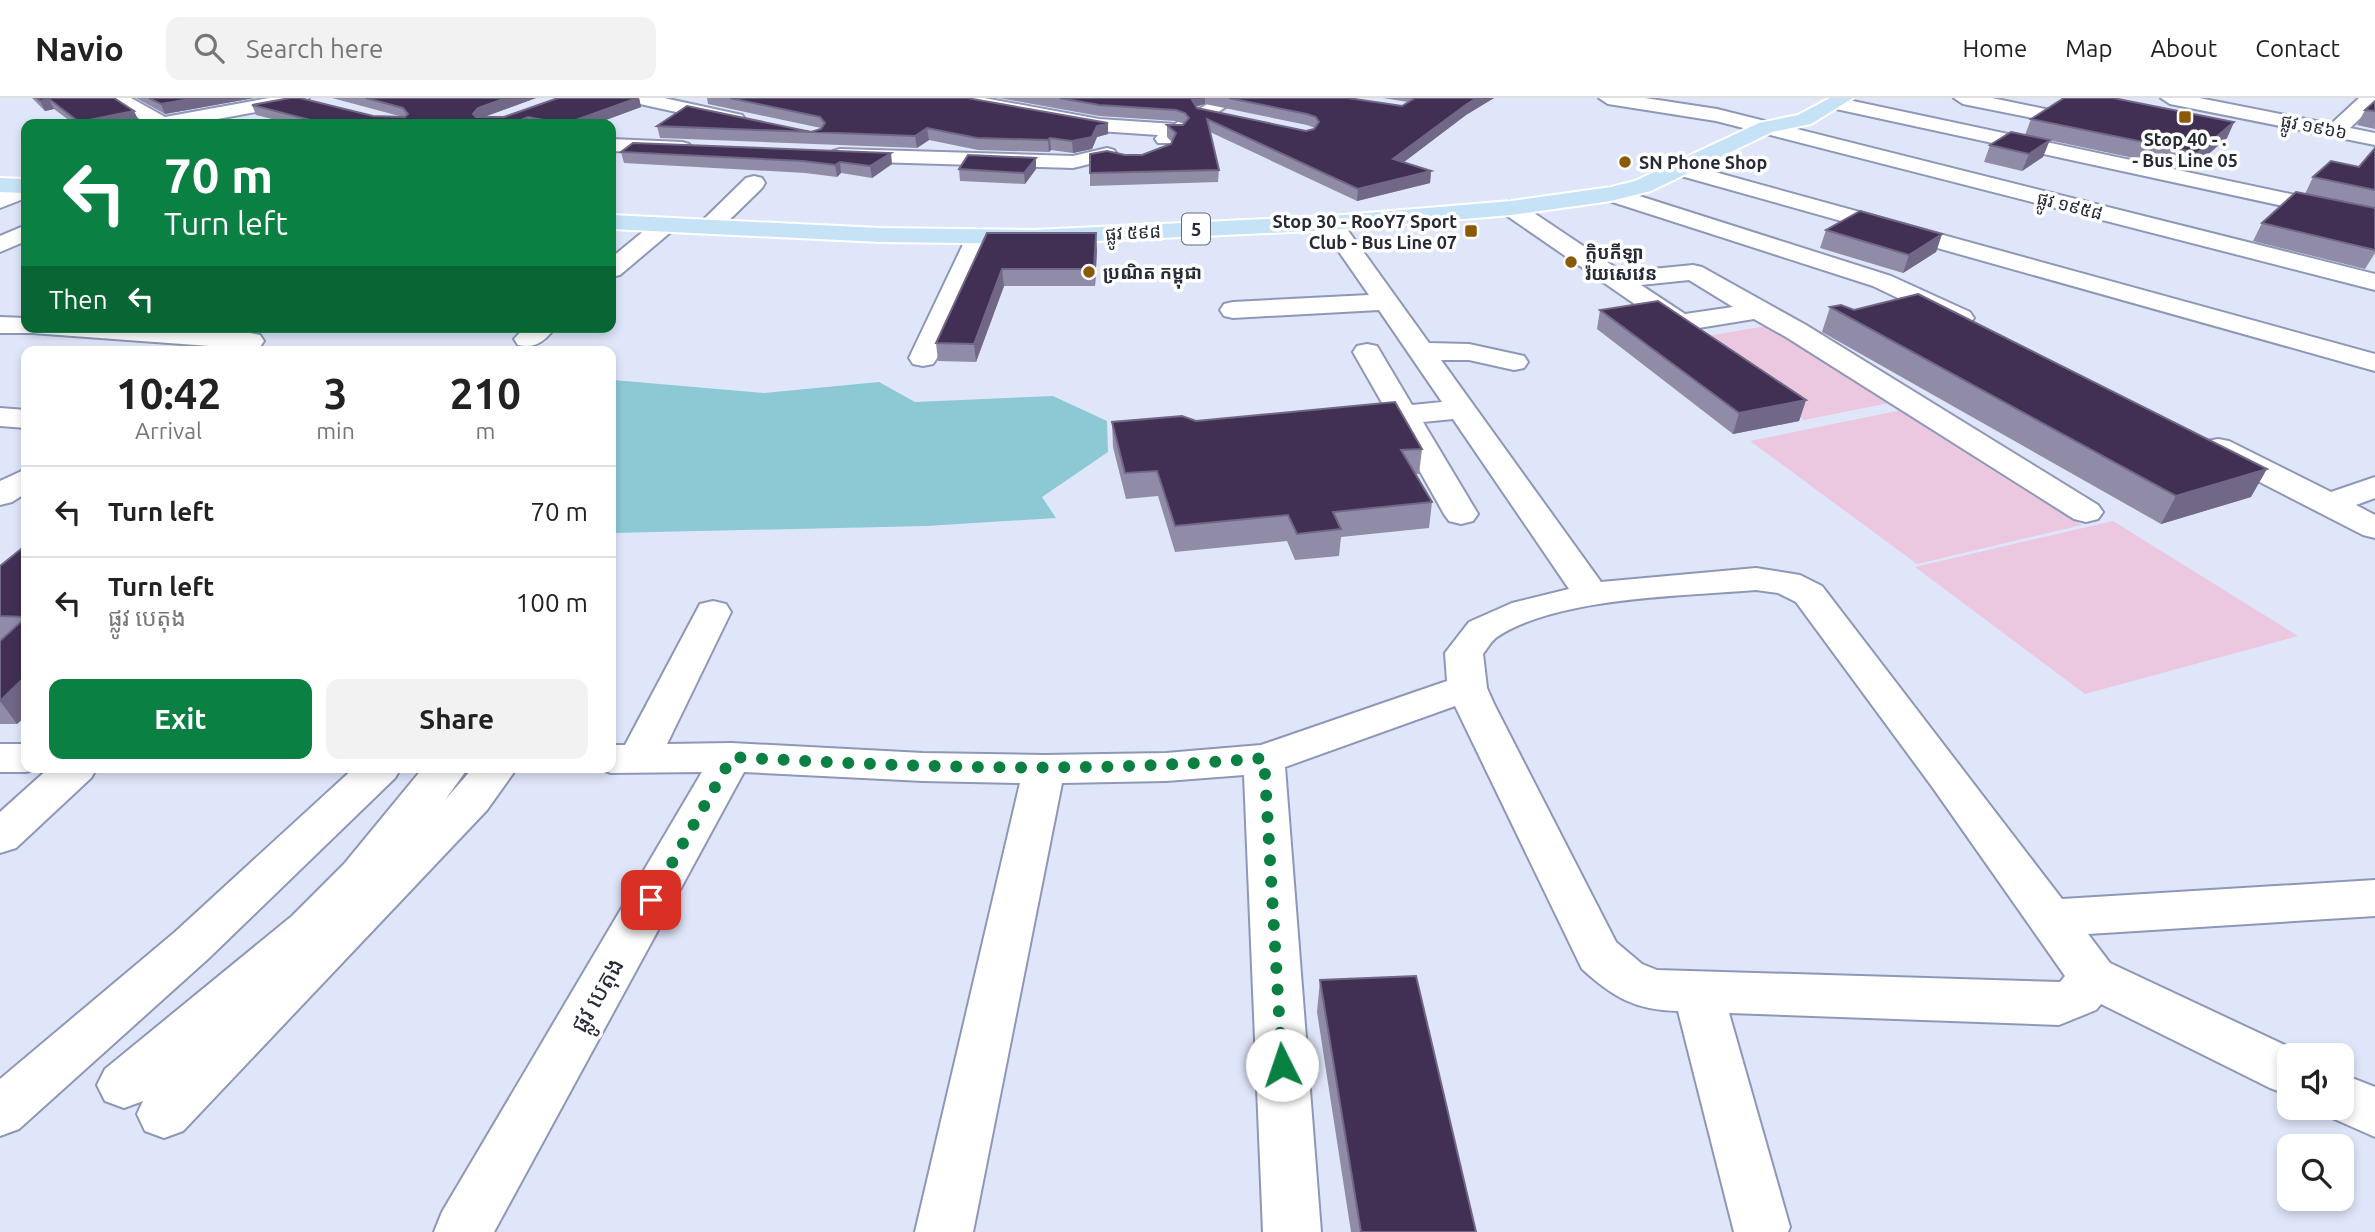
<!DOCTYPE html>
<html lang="en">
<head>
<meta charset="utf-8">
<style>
  :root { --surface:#fff; --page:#f2f2f2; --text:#222; --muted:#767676; --line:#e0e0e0; --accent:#0b8043 }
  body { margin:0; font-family:Ubuntu,"Noto Sans Khmer",sans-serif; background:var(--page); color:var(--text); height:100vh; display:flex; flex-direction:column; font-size:26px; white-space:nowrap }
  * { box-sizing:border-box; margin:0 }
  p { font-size:23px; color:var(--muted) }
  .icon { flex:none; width:38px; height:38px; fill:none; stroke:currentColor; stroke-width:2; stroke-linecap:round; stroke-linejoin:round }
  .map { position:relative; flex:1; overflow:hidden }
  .details { position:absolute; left:21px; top:248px; width:595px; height:427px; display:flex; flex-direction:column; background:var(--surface); border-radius:14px; box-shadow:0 4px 10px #0003 }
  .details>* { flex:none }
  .banner { position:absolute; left:21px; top:21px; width:595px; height:214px; border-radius:14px; box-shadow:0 4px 10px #0003; background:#0b8043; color:#fff; overflow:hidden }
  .tools { position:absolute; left:2277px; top:945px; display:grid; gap:14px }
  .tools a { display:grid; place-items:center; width:77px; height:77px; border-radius:14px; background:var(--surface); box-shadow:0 4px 10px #0003; font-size:35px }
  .pin { position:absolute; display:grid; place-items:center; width:60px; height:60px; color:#fff; margin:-30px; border-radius:14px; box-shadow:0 4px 10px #0006 }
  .me { position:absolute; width:77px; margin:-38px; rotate:356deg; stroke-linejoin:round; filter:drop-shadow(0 0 5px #0008) }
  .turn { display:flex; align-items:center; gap:24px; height:147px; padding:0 28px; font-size:32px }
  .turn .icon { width:91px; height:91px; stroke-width:2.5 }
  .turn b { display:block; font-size:49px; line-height:60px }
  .then { display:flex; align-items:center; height:66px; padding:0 28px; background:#0003; gap:14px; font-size:26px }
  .eta { display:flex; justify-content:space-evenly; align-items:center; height:119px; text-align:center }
  .eta b { font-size:42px; font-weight:700; line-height:49px }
  .action { display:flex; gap:14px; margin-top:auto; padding:14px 28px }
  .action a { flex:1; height:80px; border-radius:14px; background:var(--accent); color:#fff; font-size:28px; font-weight:700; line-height:80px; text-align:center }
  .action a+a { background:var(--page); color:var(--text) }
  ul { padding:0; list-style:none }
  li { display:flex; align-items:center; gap:21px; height:91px; padding:0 28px; border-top:2px solid var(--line) }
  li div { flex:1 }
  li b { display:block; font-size:26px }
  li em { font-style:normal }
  header { display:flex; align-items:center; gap:42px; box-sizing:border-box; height:98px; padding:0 35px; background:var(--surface); border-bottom:2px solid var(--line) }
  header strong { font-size:33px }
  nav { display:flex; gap:38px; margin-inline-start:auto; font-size:24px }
  .search { width:490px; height:63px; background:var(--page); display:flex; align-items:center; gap:18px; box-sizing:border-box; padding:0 24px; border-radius:14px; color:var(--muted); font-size:26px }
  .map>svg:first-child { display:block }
  .green { fill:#ebc7e0 }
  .water { fill:#8cc9d4 }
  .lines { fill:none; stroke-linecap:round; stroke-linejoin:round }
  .minor-casing { stroke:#8f97b7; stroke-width:4 }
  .major-casing { stroke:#fff; stroke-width:4 }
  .minor { fill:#fff; fill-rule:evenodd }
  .major { fill:#c6e2f7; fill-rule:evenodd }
  .wall { fill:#908ba7; fill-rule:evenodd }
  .shaded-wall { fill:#716786 }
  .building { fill:#413054; stroke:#716786; stroke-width:2 }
  .route { stroke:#0b8043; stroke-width:12; stroke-dasharray:0 21.6 }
  .poi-dot { fill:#8c5a04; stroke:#fff; stroke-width:2.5 }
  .labels { text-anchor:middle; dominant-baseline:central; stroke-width:7; stroke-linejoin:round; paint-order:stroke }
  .far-street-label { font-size:18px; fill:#272a37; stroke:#fff }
  .far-poi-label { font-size:18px; font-weight:bold; fill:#272a37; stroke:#fff; text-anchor:start }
  .shield { fill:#fff; stroke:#686a73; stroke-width:2 }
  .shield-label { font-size:19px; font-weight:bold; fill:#272a37 }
  .near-street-label { font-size:24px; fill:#272a37; stroke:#fff }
</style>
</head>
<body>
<header>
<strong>Navio</strong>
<div class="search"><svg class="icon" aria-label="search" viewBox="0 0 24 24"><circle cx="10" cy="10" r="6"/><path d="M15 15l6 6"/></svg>Search here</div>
<nav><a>Home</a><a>Map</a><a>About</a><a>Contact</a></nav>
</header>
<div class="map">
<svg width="2375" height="1134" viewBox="0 0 2375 1134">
  <rect width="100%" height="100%" fill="#e0e6fa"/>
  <path class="green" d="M1773,227L1894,304L1804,322L1689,241Z
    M1902,312L2082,427L1917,466L1750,343Z
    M2113,423L2298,538L2085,596L1915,469Z"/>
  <path class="water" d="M613,282L764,295L879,284L915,304L1053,298L1107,323L1108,354L1042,399L1056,420L927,428L611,435Z"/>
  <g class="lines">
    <g class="minor-casing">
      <path id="minor" d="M109,0H131L165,19L269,0H309L300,6L190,26H147Z
        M629,0H664L742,17L745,21L735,27L631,4Z
        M944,0H984L1099,21L1175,26L1217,0H1239L1172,45H1158L1155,41L1158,37L1099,33L953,6Z
        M1599,0H1645L1717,11L2375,176V192L1716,23L1608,6Z
        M1839,0L2375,114V128L1836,11L1826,5L1829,1Z
        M1954,0H1992L2050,12L2053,16L2043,22L1963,6Z
        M2161,0H2199L2331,26L2359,0H2375V6L2350,30L2375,35V47L2170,6Z
        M611,41L682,44L689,46L692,50L689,54L682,56L611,53Z
        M1107,50L1114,52L1117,56L1114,60L1073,70L840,63L833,61L830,57L833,53L840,51L1073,58Z
        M1682,65L2375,256V273L1674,76L1671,71L1674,66Z
        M754,78L762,80L765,85L762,90L716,135H700L696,130L700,125L746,80Z
        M26,85V100L0,110V95Z
        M1611,89L1891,178L1970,214L1974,220L1970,226L1961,228L1952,226L1873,188L1603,101L1600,96L1603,91Z
        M1511,103L1519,105L1622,174L1693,167L1702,169L1806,227L2098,407L2103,414L2098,421L2086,424L2074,421L1786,239L1754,221L1680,233L1671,231L1503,115L1500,110L1503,105ZM1689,182L1733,209L1685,216L1641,187Z
        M1331,118L1339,120L1429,245L1469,246L1524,258L1528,264L1524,270L1514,272L1469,262H1441L1601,484L1756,470L1800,477L1822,488L2062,801L2375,782V818L2088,836L2110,865L2306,957H2289V997L2270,990L2101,906L2096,912L2059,927L1729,915L1790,1129L1788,1134H1734L1678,913C1635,912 1613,899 1582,871L1455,608L1285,669L1321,1134H1263L1244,677L1166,683L1062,685L973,1134H915L1020,685L923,683L744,674L494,1134H434L442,1114L702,674L611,675L596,670H611V647H625L700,506L713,503L726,506L731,514L667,646L731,645L923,655L1044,657L1166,655L1261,647L1447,583L1445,555L1469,524L1512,505L1569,491L1453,321L1423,324L1478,416L1473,423L1461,426L1449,423L1444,416L1394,327L1352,331L1341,328L1337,322L1341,316L1385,310L1353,254L1357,248L1367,246L1377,248L1412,307L1442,304L1379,212L1233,220L1224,218L1220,212L1224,206L1233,204L1369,197L1319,125L1323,120ZM1756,492L1778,495L1796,504L1933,690L2065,878L2060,884L1657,872L1642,866L1616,844L1494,606L1487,590L1483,556C1487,551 1491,543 1497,539C1557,499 1684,498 1756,492Z
        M664,121L672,123L676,128L672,133L620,177L611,179V160L656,123Z
        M26,127V143L0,154V138Z
        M979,131L987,133L991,138L937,260L933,266L923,268L913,266L909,260L967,138L971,133Z
        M0,219L26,220V229H166L250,235L260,237L264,243L260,249L250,251L32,235H0Z
        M525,229H555C546,243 535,251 518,247L514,241Z
        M0,310L26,312V330L0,328Z
        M2218,341L2229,343L2331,394L2375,379V400L2356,407L2375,417V440L2363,437L2207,357L2203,350L2207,343Z
        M26,371V395L12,404L0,407V383Z
        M0,646H26V670H40L26,674H0Z
        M49,670H97L91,680L16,750L0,755V714Z
        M354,670H401L395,680L209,860L19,1031L0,1038V981L175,834Z
        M423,670H468L445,702L473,670H517L487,712L183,1033L164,1040L145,1033L137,1016L143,1003L124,1010L105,1003L97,987L105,971L292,818L344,766Z
        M2342,976L2375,989V1039L2323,1016L2320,1010H2342Z"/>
    </g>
    <g class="major-casing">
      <path id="major" d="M1830,0H1853L1811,26L1772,34L1651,93L1611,103L1511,117L1331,132L1034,146L880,144L611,131V117L880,130L1034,132L1331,118L1511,103L1611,89L1635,83L1759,25L1798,17Z
        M0,80L26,81V95L0,94Z"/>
    </g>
    <use href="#minor" class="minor"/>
    <use href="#major" class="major"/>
  </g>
  <path class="wall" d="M32,0H114L139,23L124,26H74L54,11L45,13Z
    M136,0H254L165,16Z
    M332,0H536L484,19H504L639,0L641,9L595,26H292L256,17L252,7L373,18L403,19Z
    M707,0H967L1108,36L1097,39L1092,51L1073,55L1051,52L1049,54L978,52L929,42L917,50L660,40L657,28L811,34L821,30L708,6Z
    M999,0H1348L1402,8L1408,4L1383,0H1494L1466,17L1404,64L1431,73L1430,85L1357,103L1210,34L1219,72L1218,84L1090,88V75L1125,57H1142L1171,46L1172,44L1167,39V27L1184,26L1176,23L1099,18ZM1205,6L1307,27L1315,30L1306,33L1197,10L1196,9Z
    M2375,3V31L2357,27L2365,12Z
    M2031,21L2234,24L2227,40L2190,72L2025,37Z
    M1990,47L2043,59L2022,73L1984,64Z
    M2375,50V155L2365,171L2253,143L2262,125L2305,96L2313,79L2359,69Z
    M621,54L892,66L872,80L841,75L837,79L805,75L624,65Z
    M959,71H1036L1025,86L960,83Z
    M1826,132L1942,136L1936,154L1903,175L1820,150Z
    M987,135L1097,152L1095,188H1004L976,264L938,263L936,245Z
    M1830,209L2251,399L2161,426L1822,234Z
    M1600,212L1806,302L1799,323L1733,336L1597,231Z
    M1196,323L1422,351L1419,376H1415L1432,404L1429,430L1341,439L1339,458L1295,462L1287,443L1175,454L1158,398L1126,401L1113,349L1112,324Z
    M26,447V618L17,626H0V543L1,541H0V468Z
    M1320,882L1476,1134H1351L1317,914Z"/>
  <path class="shaded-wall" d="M196,0H254L165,16L161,6Z
    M506,0H536L481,20L476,26L473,16L478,10Z
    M639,0L641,9L595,26H565Z
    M1194,0H1205V6L1196,8L1192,13V2Z
    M1477,0H1494L1466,17L1392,73L1393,61L1467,6Z
    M49,1L54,11L45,13L40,3Z
    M134,13L139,23L124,26H80L79,24Z
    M528,19L530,26H512Z
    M2234,24L2227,40L2190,72L2197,55Z
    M1108,25V36L1097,39L1092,51L1073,55L1072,43L1097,28Z
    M927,30L929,42L917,50L915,38Z
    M1050,40L1051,52L1049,54L1048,42Z
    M2050,42L2043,59L2022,73L2029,56Z
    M891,55L892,66L872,80L870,68Z
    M1036,60V71L1025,86L1024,75Z
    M840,64L841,75L837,79L835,67Z
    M1431,73L1430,85L1357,103L1358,91Z
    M1096,135L1097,152L1095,188L1094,171Z
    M1942,136L1936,154L1903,175L1909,157Z
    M1002,171L1004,188L976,264L974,246Z
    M1806,302L1799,323L1733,336L1739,315Z
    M2267,371L2251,399L2161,426L2176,398Z
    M26,578V618L17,626L0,603Z"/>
  <path class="building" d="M37,0H114L134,13L79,24L49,1L40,3Z
    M149,0H196L161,6Z
    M290,0H300L373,18L405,19L408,16L403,10L366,0H506L478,10L473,16L476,19H504L558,0H637L565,26L528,19L512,26H326L252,7Z
    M730,0H967L1108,25L1097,28L1092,39L1072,43L1050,40L1048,42L977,40L927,30L915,38L657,28L687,8L811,34L821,31L825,25L820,19Z
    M1060,0H1194L1192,2L1197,10L1306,33L1314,31L1319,24L1316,19L1307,16L1229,0H1348L1402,8L1415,0H1477L1467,6L1393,61L1431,73L1358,91L1207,21L1219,72L1090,75V56L1107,53L1125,57H1142L1171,46L1176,35L1167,27H1183L1189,20L1185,15L1176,12L1099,7Z
    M2064,0H2113L2234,24L2197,55L2031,21Z
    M2375,3V13L2365,12Z
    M2011,34L2050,42L2029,56L1990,47Z
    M633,45L891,55L870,68L840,64L835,67L803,63L621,54Z
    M2375,50V92L2313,79L2331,63L2359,69Z
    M968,57L1036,60L1024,75L959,71Z
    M2296,94L2375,110V152L2262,125Z
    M1860,113L1942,136L1909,157L1826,132Z
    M987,135H1096L1094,171H1002L974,246L936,245Z
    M1918,196L2267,371L2176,398L1830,209L1841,207L1854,212Z
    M1658,203L1806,302L1739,315L1600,212Z
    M1395,304L1422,351L1401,352L1432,404L1333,414L1341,431L1297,436L1288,417L1175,428L1157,373L1125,375L1112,324L1182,318L1196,323Z
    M26,447V519L0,518V468Z
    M26,519V578L0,603V543Z
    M1416,878L1476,1134H1361L1320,882Z"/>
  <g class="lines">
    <path class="route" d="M651,802L732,659C909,669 1086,676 1264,660L1282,967"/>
  </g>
  <g class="poi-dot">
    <rect x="2178" y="12" width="14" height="14" rx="3.5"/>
    <circle cx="1625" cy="64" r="7"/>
    <rect x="1464" y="126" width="14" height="14" rx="3.5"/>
    <circle cx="1571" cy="164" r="7"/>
    <circle cx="1089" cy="174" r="7"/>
  </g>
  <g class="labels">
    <g class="far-street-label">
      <text transform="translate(2314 28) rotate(11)">ផ្លូវ ១៩៦៦</text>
      <text transform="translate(2070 107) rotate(14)">ផ្លូវ ១៩៥៨</text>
      <text transform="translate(1133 134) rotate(-3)">ផ្លូវ ៥៩៨</text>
    </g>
    <g class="far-poi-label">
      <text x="2185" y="41" text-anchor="middle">Stop 40 - .<tspan x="2185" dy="21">- Bus Line 05</tspan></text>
      <text x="1639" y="64">SN Phone Shop</text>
      <text x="1457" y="123" text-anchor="end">Stop 30 - RooY7 Sport<tspan x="1457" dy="21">Club - Bus Line 07</tspan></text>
      <text x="1585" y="154">ក្លិបកីឡា<tspan x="1585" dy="21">រ៉យសេវេន</tspan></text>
      <text x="1103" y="174">ប្រណិត កម្ពុជា</text>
    </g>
    <rect class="shield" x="1182" y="115.5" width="28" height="31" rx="5"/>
    <g class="shield-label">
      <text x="1196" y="131">5</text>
    </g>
    <g class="near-street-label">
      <text transform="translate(597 897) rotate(-60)">ផ្លូវ បេតុង</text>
    </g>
  </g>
</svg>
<div class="tools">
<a><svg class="icon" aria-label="sound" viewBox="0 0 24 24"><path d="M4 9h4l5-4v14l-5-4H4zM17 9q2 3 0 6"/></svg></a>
<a><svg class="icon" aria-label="search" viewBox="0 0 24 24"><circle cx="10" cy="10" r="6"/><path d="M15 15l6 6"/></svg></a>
</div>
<div class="pin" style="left:651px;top:802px;background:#d93025"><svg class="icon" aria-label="arrive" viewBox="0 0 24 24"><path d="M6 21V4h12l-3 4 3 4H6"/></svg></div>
<svg class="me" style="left:1282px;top:967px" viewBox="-20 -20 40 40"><circle r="19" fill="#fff"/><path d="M0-13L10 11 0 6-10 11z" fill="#0b8043"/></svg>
<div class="banner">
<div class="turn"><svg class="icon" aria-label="left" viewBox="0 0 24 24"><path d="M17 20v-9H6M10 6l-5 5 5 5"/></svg><div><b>70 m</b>Turn left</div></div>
<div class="then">Then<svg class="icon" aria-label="left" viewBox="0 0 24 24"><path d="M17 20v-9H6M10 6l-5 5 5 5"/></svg></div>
</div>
<section class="details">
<div class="eta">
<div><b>10:42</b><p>Arrival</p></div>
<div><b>3</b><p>min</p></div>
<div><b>210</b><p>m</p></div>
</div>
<ul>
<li><svg class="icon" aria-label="left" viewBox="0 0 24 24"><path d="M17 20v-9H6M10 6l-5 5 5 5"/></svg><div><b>Turn left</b></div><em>70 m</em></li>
<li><svg class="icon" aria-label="left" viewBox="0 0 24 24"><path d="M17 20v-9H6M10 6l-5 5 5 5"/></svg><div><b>Turn left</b><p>ផ្លូវ បេតុង</p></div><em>100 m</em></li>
</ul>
<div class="action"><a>Exit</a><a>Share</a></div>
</section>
</div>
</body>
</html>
